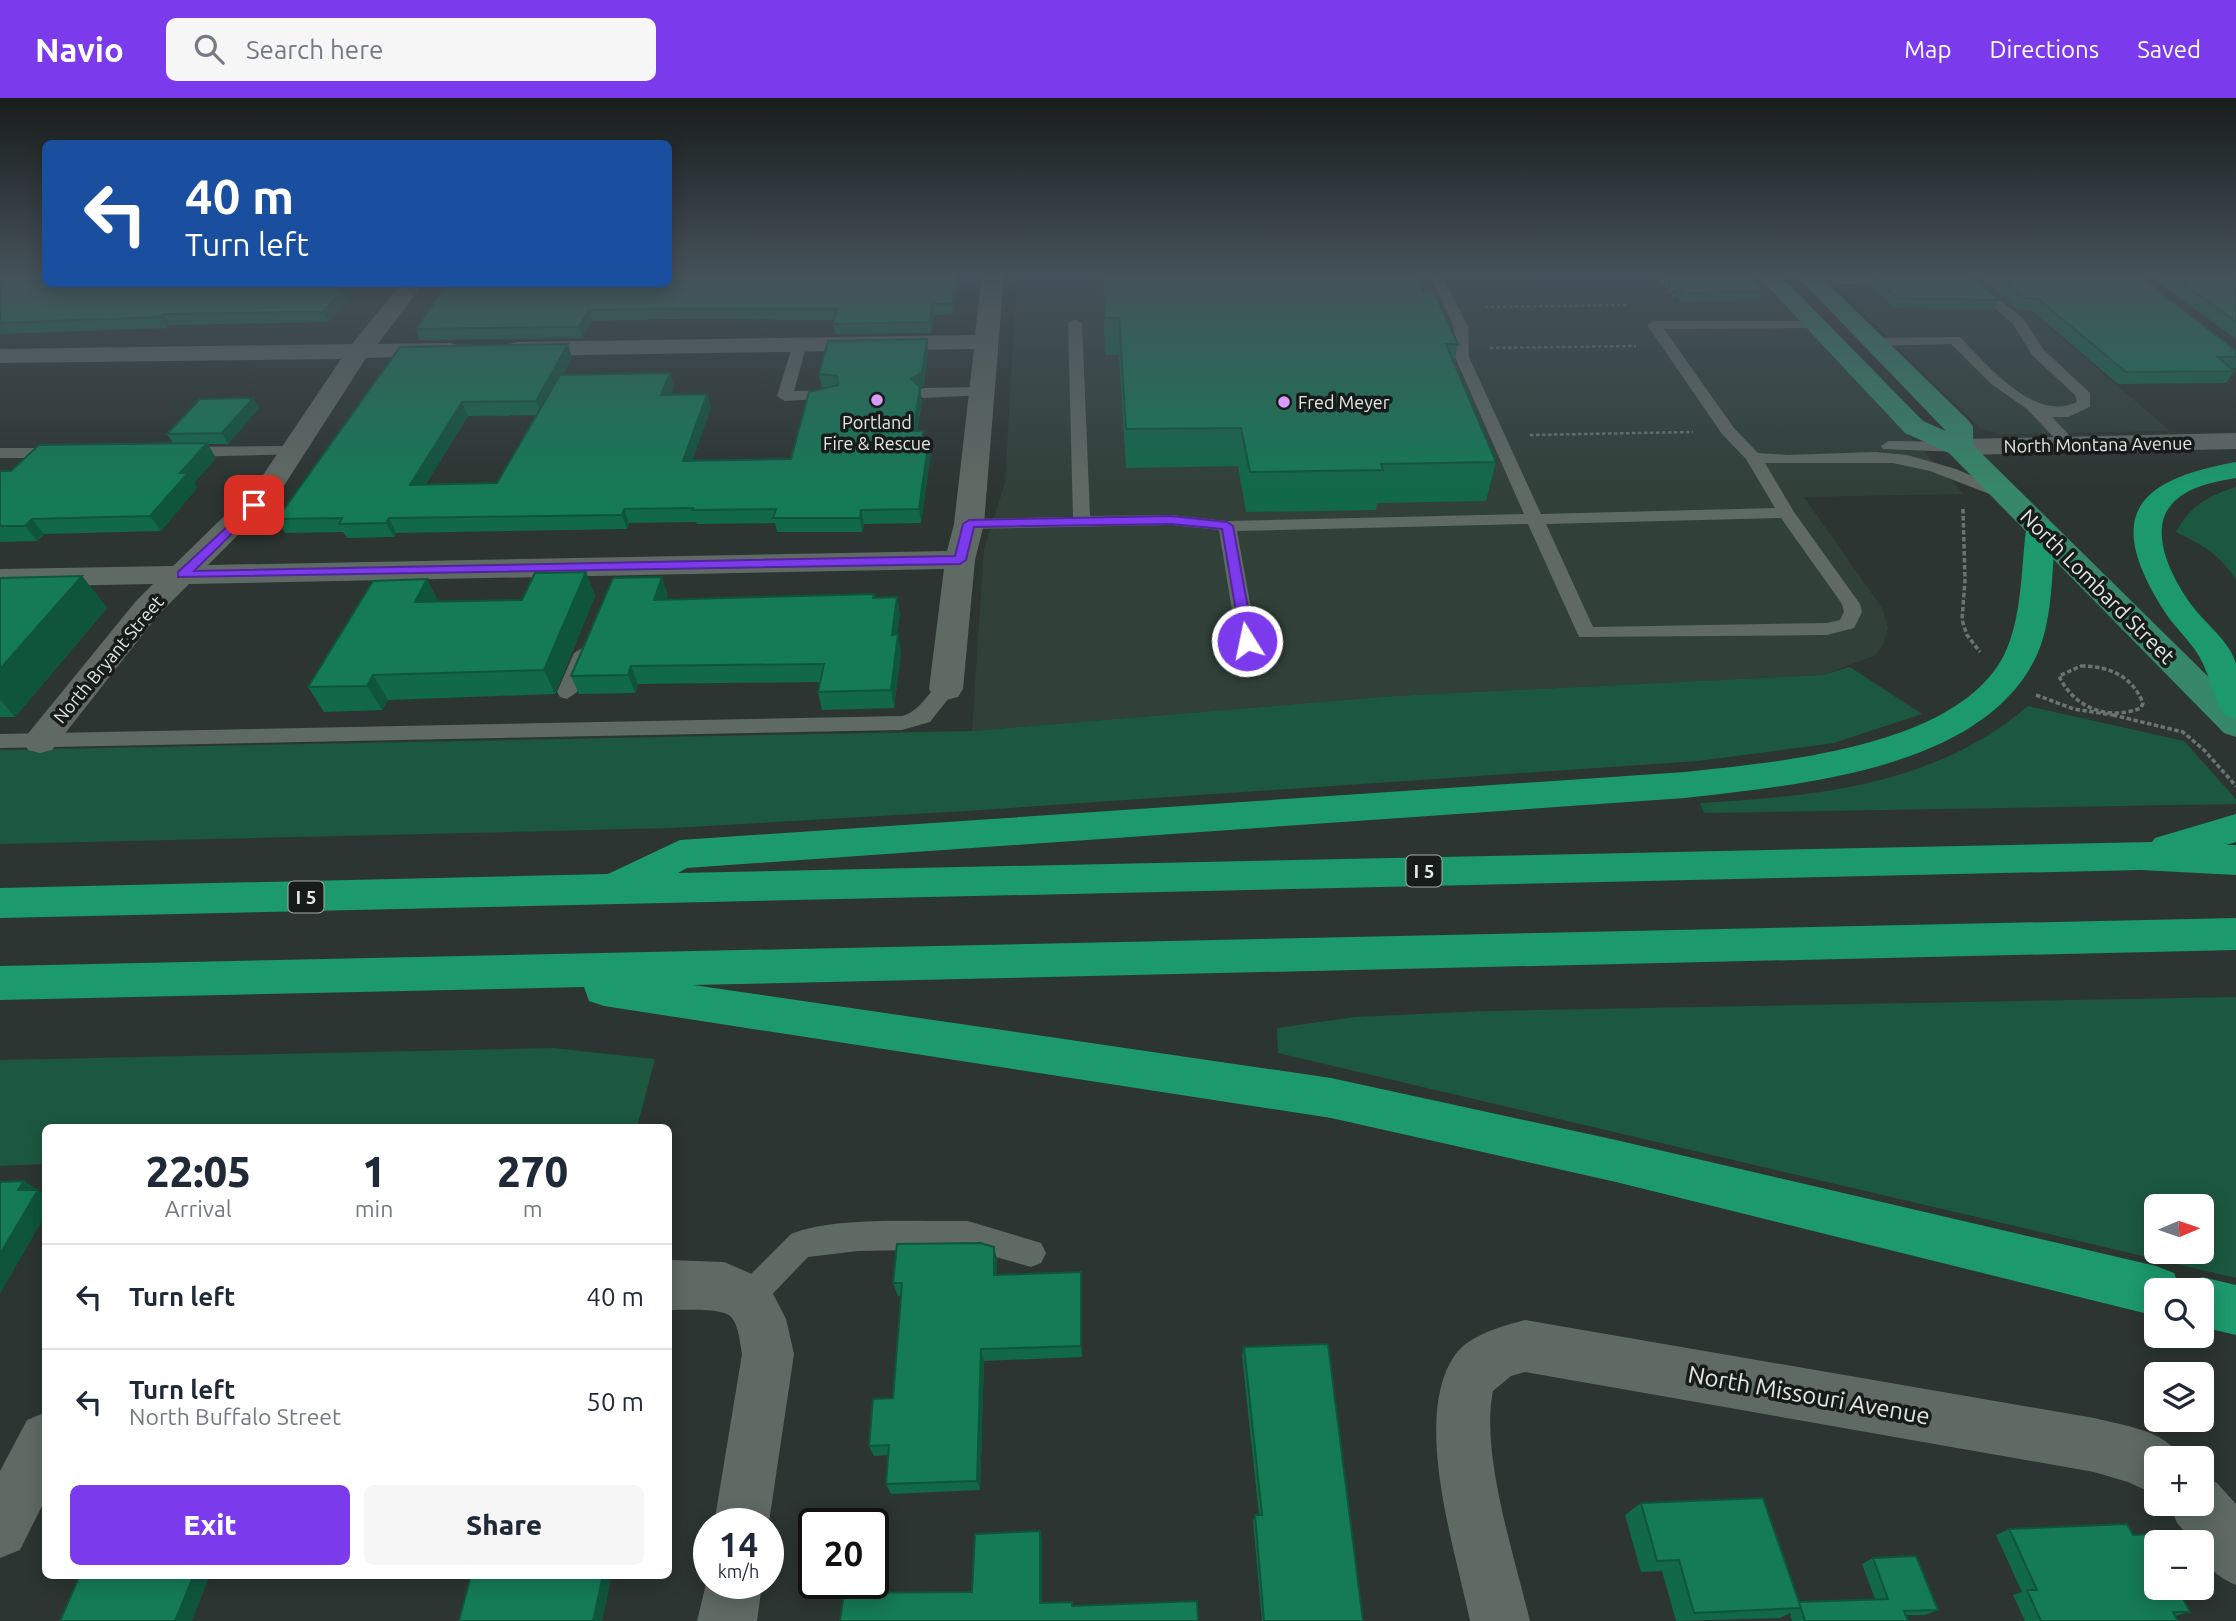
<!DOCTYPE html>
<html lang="en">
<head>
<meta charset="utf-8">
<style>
  :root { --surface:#fff; --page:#f6f6f7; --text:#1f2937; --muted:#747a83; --line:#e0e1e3; --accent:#7c3aed }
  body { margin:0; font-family:Ubuntu,sans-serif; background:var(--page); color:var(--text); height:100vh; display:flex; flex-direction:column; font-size:26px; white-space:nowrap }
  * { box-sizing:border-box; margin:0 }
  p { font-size:23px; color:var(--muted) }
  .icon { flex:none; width:38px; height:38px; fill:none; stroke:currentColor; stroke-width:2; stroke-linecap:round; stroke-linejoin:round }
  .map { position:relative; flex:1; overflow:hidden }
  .sheet { position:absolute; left:42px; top:1026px; width:630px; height:455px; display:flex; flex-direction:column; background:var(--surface); border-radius:10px; box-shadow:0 4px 18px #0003 }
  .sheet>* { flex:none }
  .top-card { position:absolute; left:42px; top:42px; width:630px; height:147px; border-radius:10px; box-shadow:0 4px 18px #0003; background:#1a4fa0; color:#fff; overflow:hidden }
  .needle { width:46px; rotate:88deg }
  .buttons { position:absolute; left:2144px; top:1096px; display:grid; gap:14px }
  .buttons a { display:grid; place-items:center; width:70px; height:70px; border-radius:10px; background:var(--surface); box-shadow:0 4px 18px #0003; font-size:35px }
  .speed { position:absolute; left:693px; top:1410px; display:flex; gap:14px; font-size:35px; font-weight:700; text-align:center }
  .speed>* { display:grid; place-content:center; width:91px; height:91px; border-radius:50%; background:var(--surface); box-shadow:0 4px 18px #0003; line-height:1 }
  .speed small { font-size:18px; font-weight:400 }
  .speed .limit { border:4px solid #111; border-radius:10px; background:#fff; color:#111 }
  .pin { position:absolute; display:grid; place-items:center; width:60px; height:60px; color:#fff; margin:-30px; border-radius:14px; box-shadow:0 4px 10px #0006 }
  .me { position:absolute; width:77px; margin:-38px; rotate:350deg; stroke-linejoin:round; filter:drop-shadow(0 0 5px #0008) }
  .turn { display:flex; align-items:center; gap:24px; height:147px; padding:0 28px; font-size:32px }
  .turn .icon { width:91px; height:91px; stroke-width:2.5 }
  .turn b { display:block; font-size:49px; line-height:60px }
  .eta { display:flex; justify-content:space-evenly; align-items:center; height:119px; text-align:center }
  .eta b { font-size:42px; font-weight:800; line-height:49px }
  .primary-button { display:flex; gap:14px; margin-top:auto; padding:14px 28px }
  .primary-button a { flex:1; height:80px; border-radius:10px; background:var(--accent); color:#fff; font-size:28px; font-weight:800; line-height:80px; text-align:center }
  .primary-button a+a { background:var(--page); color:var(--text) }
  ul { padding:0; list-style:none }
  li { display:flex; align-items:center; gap:21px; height:105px; padding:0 28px; border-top:2px solid var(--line) }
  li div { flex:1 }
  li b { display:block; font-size:26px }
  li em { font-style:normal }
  header { display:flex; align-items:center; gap:42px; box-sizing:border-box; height:98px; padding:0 35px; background:var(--accent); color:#fff }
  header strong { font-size:33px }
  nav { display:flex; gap:38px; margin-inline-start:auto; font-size:24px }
  .search { width:490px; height:63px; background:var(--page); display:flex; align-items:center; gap:18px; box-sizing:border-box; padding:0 24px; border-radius:10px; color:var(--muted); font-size:26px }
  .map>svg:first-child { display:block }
  .built { fill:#314039 }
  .green { fill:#1c5840; fill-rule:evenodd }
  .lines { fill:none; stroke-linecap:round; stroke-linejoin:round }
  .path-far1 { stroke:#6c7470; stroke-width:2.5; stroke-dasharray:3.5 2.5; stroke-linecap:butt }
  .path { stroke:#6c7470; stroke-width:3.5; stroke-dasharray:4.5 2.5; stroke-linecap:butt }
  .lane { fill:#5f6a64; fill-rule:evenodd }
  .street { fill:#5f6a64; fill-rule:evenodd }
  .primary { fill:#37876a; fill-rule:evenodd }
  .highway { fill:#1c9a6e; fill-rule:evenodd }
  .wall { fill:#12694a; fill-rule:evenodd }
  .shaded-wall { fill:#0f553c }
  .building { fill:#157a56; stroke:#0f553c; stroke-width:2 }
  .route { fill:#7c3aed; stroke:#51269a; stroke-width:2 }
  .poi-dot { fill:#d89bf8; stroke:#171c1a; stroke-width:2.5 }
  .labels { text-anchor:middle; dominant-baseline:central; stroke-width:7; stroke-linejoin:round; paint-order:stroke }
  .far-poi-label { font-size:18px; fill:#e2e9e5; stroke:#171c1a; text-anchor:start }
  .far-street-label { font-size:18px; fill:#e2e9e5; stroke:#171c1a }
  .shield { fill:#171c1a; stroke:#a5aca8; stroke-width:2 }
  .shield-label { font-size:19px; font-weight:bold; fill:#e2e9e5 }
  .street-label { font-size:21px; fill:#e2e9e5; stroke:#171c1a }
  .near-street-label { font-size:24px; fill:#e2e9e5; stroke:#171c1a }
</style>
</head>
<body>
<header>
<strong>Navio</strong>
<div class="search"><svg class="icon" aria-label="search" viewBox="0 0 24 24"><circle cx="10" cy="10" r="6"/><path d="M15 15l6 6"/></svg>Search here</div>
<nav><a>Map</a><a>Directions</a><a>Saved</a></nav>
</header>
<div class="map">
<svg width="2236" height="1523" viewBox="0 0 2236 1523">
  <rect width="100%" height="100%" fill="#2c3531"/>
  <path class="built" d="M1017,177H1757L1964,396L1804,399L1882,510L1888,530L1883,547L1874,558L1822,577L1395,598L972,633L984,451L1005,385Z
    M1824,177H1988L2170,333L2000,336L1980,330Z"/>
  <path class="green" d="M2236,389V482C2221,457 2202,447 2176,434C2189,409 2209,397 2236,389Z
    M1850,569L1922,616L1834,645L1698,663L966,713L673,730L0,746V652L972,633L1395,598L1822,577Z
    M2028,608L2184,643L2236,701V706L1704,715L1700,705C1818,698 1934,688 2028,608Z
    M2236,899V1180L1278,955L1277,930L1355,919L1485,913ZM2156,1108H2202V1153H2156Z
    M553,950L655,961L637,1029H46L45,1066L0,1068V962Z"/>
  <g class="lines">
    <path class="path-far1" d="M1658,177L1676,201
      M1485,209L1627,207
      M1490,250L1636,248
      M1530,337L1693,334"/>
    <path class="path" d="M1963,411L1965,482L1962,522L1967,537L1980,554
      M2081,568C2109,568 2132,578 2143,605L2141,610C2108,623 2074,610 2059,578Z
      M2036,597L2074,611L2113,617
      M2113,617L2183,634L2204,652L2236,688"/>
    <path class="lane" d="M1430,177H1442L1468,229L1469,259L1541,416L1775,410L1746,361L1722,336L1647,227L1654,223H1820V229L1815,230L1664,231L1734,330L1758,355L1788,357L1875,354L1907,357L1956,371L2014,396L2006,401L2000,400L1930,373L1893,365H1765L1794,414L1860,506L1862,514L1854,530L1827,537L1579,539L1528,426L1237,433L1257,543L1247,549L1237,543L1219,432L1171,427L969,431L960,426L969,421L1073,419L1068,225L1075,221L1082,225L1090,418L1171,417L1227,423L1524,416L1455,259L1454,229ZM1781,420L1842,506L1844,514L1840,522L1827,525L1593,529L1546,426Z
      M1904,177L1909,178V184L1813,187L1806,183L1813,179Z
      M1973,181L2023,220L2043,251L2090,295V309L2068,319H2052L2076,344V350H2064L2027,311L1991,286L1951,246L1874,248L1867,244L1874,240L1960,239C1987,266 2034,325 2077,304L2075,297L2032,257L2013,226L1968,188L1966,185Z
      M800,242L807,246L794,293L833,292L838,294V300L785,303L777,298L793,246Z
      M981,289L986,291V297L923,300L915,295L923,290Z
      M1889,343L1959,344L1967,349L1959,354L1883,351L1881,348Z
      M295,348L303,353L301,356L182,359L174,354L182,349Z
      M0,350H60L68,355L60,360H0Z
      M584,549L594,555L577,594L567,601L560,599L557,594L574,555Z
      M946,584L956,591L930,624L902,632L0,650V636L902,618C924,612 928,589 946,584Z
      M968,1123L1041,1145L1046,1155L1041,1165L1031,1169L968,1151L858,1153L808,1159L759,1210L748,1215L737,1210L733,1200L737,1190L791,1136C836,1118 918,1124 968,1123Z"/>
    <path class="street" d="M982,177H1004L984,426L975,462L963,591L958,599L946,602L934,599L929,591L944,471L189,486L158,517L52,652L40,655L28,652L22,643L136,503L153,486L0,489V471L173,468L257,386L341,261L0,265V251L352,246L401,186H423L378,246L449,245L458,247L461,252L458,257L366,260L278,397L208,467L947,453L954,426L974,251L517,258L508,256L505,251L508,246L517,244L975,237Z
      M2236,335V351L1959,357L1949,355L1945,349L1949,343L1959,341Z
      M668,1162L724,1164L766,1182L786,1221L794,1256L768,1431V1426H714L742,1256C740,1245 739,1226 730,1218C722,1210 681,1212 668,1212Z
      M1525,1222L2094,1320C2120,1327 2168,1332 2180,1360H2156V1397L2128,1384L2094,1374L1525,1274L1511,1278L1493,1293C1480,1355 1515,1460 1530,1523H1470C1456,1454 1411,1319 1455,1257C1469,1237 1502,1228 1525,1222Z
      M46,1314V1400L20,1452L0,1460V1373L27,1322Z
      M2202,1379L2217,1385L2236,1406V1487C2217,1479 2202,1467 2202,1444H2194L2177,1425L2169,1405H2202Z
      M709,1474V1486H762L757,1523H697Z"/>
    <path class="primary" d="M1757,177H1780L1923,323L1946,333L1796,177H1819L1969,323L1973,329V347L2236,606V639L2224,635L1949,355L1905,335Z"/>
    <path class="highway" d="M2236,364V380C2214,384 2188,388 2172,406C2146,434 2175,486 2194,510C2207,527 2231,545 2236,566C2236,582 2236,604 2236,621L2224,617C2213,599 2210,577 2199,558C2189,541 2173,528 2163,511C2104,417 2136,382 2236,364Z
      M2041,423L2051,426L2056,432C2051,474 2054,525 2034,563C1977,673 1795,687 1685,700L687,770L678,775L2152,744L2155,740L2236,716V744L2226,747H2236V777L2141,772L1868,778L0,820V790L608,776L680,742L1685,674C1776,664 1957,650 2004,557C2022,521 2021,472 2026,432L2031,426Z
      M2236,820V852L693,887L1331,980L1616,1042L2156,1168L2174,1175L2181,1192H2156V1218L1616,1084L1331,1020L604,908L589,903L584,889L0,902V868Z
      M2202,1179L2236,1187V1237L2202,1229V1192H2182L2184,1186Z"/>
  </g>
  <path class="wall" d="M0,177L361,186L328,224L170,227L167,230L0,236Z
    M668,177H958L953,216L934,217L931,235L835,236L833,226L834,222L671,221L592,223L583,240L420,242L416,231Z
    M1102,177H1416L1423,194L1458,246L1454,265L1496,364L1486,403L1377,405L1376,412L1246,414L1238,368L1126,370L1119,257H1105Z
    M1660,177H1748L1762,193L1758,203L1681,204Z
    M1964,177H2138L2234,251L2236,252V270H2231L2234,273L2226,285L2118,286L2031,212H2018L1984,181Z
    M2149,177H2236V241Z
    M1877,179L1999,202L1994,212L1893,210L1872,188Z
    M927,241L928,254L924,287L920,290L922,302L917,333L925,341H929L931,355L921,425L864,426L862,434H777L775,425L697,426L696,424L629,425L627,431L396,435L394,439L347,440L343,434L285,435L277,421L400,249L568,246L572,260L563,277L670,275L674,289L671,297L707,296L711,310L692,363L791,361L825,290H822L819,276ZM536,317L497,385L426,386L468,318Z
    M253,300L259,310L228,346H208L216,360L194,385L197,390L161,433L44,436L37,443L0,444V373H11L173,345L167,336Z
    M586,474L595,498L555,596L388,602L382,612L324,614L308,589L438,503L522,502Z
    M82,478L107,510L15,619H0V480Z
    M874,496L875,500L897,499L900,517L897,536L901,554L894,610L822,612L818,594L820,584L638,586L635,595L579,596L571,578L668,497L666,502Z
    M994,1149L997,1162L996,1177L1082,1187V1259L984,1263L980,1392L891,1396L886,1386L888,1357L874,1358L869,1348L893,1300L901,1198H898L893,1185Z
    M1244,1249L1363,1523H1262L1253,1423L1255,1417H1259L1242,1257Z
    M1641,1405L1799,1504L1875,1501L1862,1466L1873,1460L1938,1512L1925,1517H1906L1908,1523H1792L1790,1515L1780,1520L1676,1523L1662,1473L1641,1474L1625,1417Z
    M2009,1431L2133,1437L2190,1514L2175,1518L2178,1523H2025L2013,1497L2022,1494L1996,1437Z"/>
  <path class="shaded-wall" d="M956,177H958L953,216L952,206Z
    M347,186H361L328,224L323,214Z
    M932,206L934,217L931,235L930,224Z
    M589,212L592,223L583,240L579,229Z
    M164,216L170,227L167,230L161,219Z
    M927,241L928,254L924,287L920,290L922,302L915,346L913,333L911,281Z
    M568,246L572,260L542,317L536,303Z
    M670,275L674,289L665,311L661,297Z
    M707,296L711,310L687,377L683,363Z
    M253,300L259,310L228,346L222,335Z
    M462,304L468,318L417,401L410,387Z
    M929,341L931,355L921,425L919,411Z
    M207,345L216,360L194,385L197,390L161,433L150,418L180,375Z
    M624,411L629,425L627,431L622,417Z
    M861,412L864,426L862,434L860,420Z
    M389,420L396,435L394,439L386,425Z
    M32,421L44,436L37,443L25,428Z
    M586,474L595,498L555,596L544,572Z
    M82,478L107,510L15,619L0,602V571Z
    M662,479L668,497L660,520L654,502Z
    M427,481L440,506L415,504Z
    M897,499L900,517L895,554L892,537Z
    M898,536L901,554L894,610L891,592Z
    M631,568L638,586L635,595L628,577Z
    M373,577L388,602L382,612L367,588Z
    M24,1083L46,1097V1116L0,1196V1156L18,1092Z
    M994,1149L997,1162L996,1190L994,1177Z
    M1081,1174L1082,1187V1259L1081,1248Z
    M981,1251L984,1263L980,1392L977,1383Z
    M1040,1433L1042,1441V1512L1040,1505Z
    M194,1477H210L192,1523H175Z
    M603,1477H612L602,1523H593Z"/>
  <path class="building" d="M0,177H46V186H347L323,214L164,216L161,219L0,225Z
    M668,177H956L952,206H932L930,224L833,226L837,211H668L589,212L579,229L416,231L447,186H668Z
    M1103,177H1416L1423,194H1434L1458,246H1446L1496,364L1381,366L1383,372L1250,374L1241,330L1126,331L1119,220H1104Z
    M1671,177H1748L1762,193L1684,195Z
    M1956,177L1977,183L1999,202L1897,200L1877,179Z
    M1997,177H2138L2234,251L2236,252V259H2218L2234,273L2126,274L2037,200H2024Z
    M2171,177H2236V223Z
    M927,241L922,274L911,281L920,289L913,333H923L922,341H929L919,411L861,412L860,420H773L776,411L692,412L693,410L624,411L622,417L389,420L386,425L339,426L342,420L277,421L400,249L568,246L536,303L462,304L410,387L497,385L560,277L670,275L661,297L707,296L683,363L791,361L809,294L838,287L837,278L819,276L828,243Z
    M253,300L222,335L167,336L200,301Z
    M207,345L180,375H188L150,418L32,421L25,428H0V373H11L39,347Z
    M586,474L544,572L373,577L367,588L308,589L373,483L427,481L415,504L522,502L535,475Z
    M82,478L0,571V480Z
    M662,479L654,502L874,496L873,500L897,499L892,537L898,536L891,592L818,594L824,566L631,568L628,577L571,578L613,480Z
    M24,1083L18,1092H38L0,1156V1084Z
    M980,1145L994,1149V1177L1081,1174V1248L981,1251L977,1383L886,1386L889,1347L869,1348L873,1301L893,1300L902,1185H893L897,1146Z
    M1328,1246L1363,1523H1264L1255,1417H1262L1244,1249Z
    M1763,1400L1801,1510L1694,1515L1679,1462L1657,1463L1641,1405Z
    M2127,1426L2133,1437L2150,1436L2156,1448V1489H2177L2190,1514H2173L2178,1523H2041L2027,1492H2037L2009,1431Z
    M1040,1433V1505L1072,1504V1508L1197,1503L1198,1523H840L844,1495L972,1494L975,1436Z
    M1916,1458L1938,1512L1904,1513L1908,1523H1805L1799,1504L1888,1501L1873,1460Z
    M80,1477H194L175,1523H60Z
    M471,1477H603L593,1523H459Z"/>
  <linearGradient id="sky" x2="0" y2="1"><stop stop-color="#181d1b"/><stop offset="0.45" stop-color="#45515a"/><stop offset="1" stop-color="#45515a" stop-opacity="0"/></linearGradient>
  <rect width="2236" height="390" fill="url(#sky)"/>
  <path class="route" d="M254,404L258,405V410L194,473L955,458L963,426L969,422L1171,418L1227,424L1233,428L1254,543L1247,548L1241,543L1222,431L1171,426L974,429L966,462L960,466L178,479V474Z"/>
  <g class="poi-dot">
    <circle cx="877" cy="302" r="7"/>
    <circle cx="1284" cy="304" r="7"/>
  </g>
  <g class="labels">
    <g class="far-poi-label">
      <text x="1298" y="304">Fred Meyer</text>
      <text x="877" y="324" text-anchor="middle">Portland<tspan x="877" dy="21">Fire &amp; Rescue</tspan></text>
    </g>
    <g class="far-street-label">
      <text transform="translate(2098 346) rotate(-1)">North Montana Avenue</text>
      <text transform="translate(108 561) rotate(-50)">North Bryant Street</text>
    </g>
    <g class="shield">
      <rect x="1406.5" y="757.5" width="35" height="31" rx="5"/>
      <rect x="288.5" y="783.5" width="35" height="31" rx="5"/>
    </g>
    <g class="shield-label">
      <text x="1424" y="773">I 5</text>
      <text x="306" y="799">I 5</text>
    </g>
    <g class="street-label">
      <text transform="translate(2098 488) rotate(45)">North Lombard Street</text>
    </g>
    <g class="near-street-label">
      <text transform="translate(1809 1297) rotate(10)">North Missouri Avenue</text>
    </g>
  </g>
</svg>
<div class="buttons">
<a><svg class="needle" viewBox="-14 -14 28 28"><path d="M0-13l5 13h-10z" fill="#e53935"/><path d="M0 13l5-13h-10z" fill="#747a83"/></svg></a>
<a><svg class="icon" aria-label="search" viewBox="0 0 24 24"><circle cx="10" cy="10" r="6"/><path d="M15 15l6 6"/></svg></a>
<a><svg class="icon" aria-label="layers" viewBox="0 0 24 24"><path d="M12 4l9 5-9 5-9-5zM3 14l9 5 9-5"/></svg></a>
<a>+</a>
<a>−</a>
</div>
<div class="speed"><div>14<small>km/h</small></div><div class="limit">20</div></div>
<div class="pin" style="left:254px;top:407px;background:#d93025"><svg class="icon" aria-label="arrive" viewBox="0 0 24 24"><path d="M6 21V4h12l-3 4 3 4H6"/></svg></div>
<svg class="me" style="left:1247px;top:543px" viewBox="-20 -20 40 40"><circle r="17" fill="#7c3aed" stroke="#fff" stroke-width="3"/><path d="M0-11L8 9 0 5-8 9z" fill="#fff"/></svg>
<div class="top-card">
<div class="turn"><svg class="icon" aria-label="left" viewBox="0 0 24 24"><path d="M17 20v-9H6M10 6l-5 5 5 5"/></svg><div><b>40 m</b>Turn left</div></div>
</div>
<section class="sheet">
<div class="eta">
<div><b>22:05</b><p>Arrival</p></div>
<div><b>1</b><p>min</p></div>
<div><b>270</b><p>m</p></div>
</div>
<ul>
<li><svg class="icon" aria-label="left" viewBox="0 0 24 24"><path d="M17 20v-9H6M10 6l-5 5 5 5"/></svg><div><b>Turn left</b></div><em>40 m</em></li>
<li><svg class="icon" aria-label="left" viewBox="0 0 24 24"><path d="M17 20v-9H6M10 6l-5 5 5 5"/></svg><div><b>Turn left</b><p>North Buffalo Street</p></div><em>50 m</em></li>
</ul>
<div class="primary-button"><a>Exit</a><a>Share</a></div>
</section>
</div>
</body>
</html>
